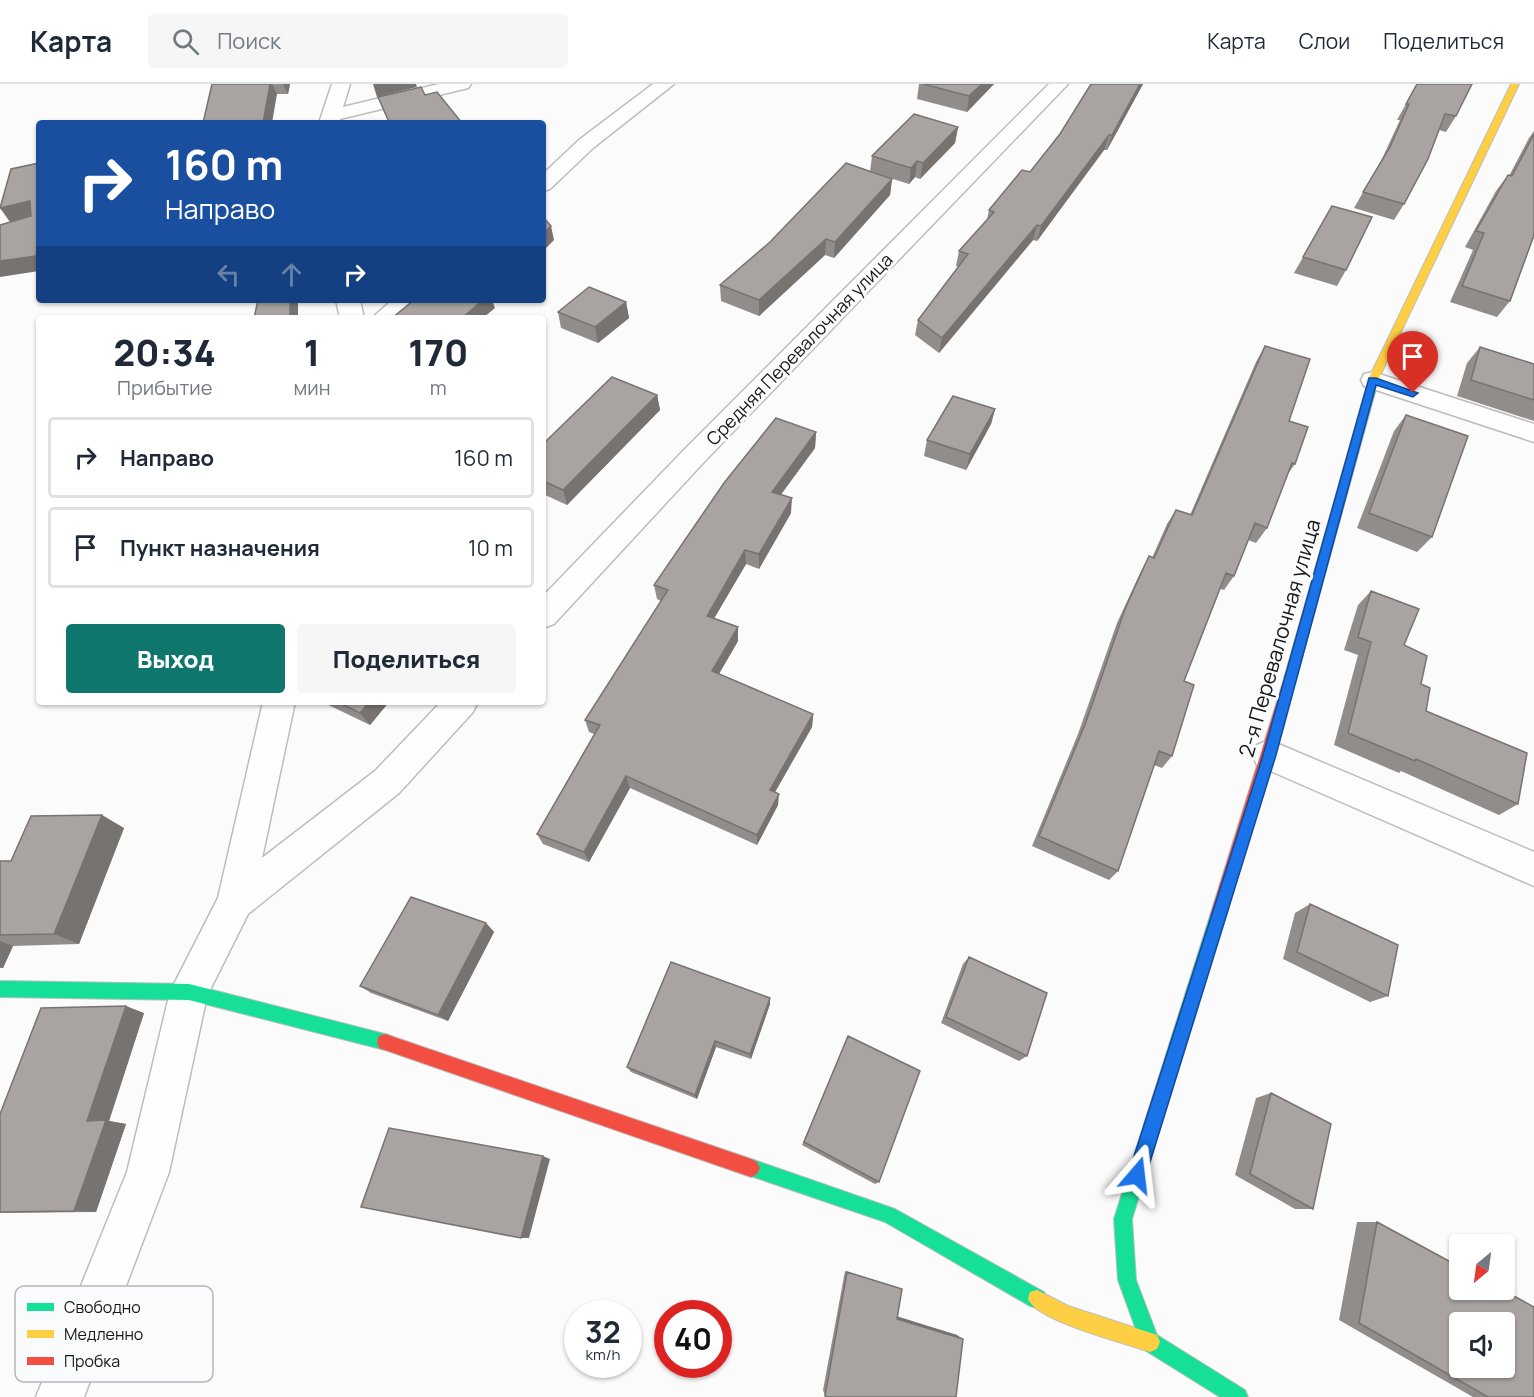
<!DOCTYPE html>
<html lang="ru">
<head>
<meta charset="utf-8">
<style>
  :root { --surface:#fff; --page:#f6f6f7; --text:#1f2937; --muted:#747a83; --line:#e0e1e3; --accent:#0f766e }
  body { margin:0; font-family:Manrope,sans-serif; background:var(--page); color:var(--text); height:100vh; display:flex; flex-direction:column; font-size:22px; white-space:nowrap }
  * { box-sizing:border-box; margin:0 }
  p { font-size:20px; color:var(--muted) }
  .icon { flex:none; width:33px; height:33px; fill:none; stroke:currentColor; stroke-width:2; stroke-linecap:round; stroke-linejoin:round }
  .map { position:relative; flex:1; overflow:hidden }
  .details { position:absolute; left:36px; top:231px; width:510px; height:390px; display:flex; flex-direction:column; background:var(--surface); border-radius:6px; box-shadow:0 2px 4px #0004 }
  .details>* { flex:none }
  .guide { position:absolute; left:36px; top:36px; width:510px; height:183px; border-radius:6px; box-shadow:0 2px 4px #0004; background:#1a4fa0; color:#fff; overflow:hidden }
  .needle { width:39px; rotate:209deg }
  .fabs { position:absolute; left:1449px; top:1150px; display:grid; gap:12px }
  .fabs a { display:grid; place-items:center; width:66px; height:66px; border-radius:6px; background:var(--surface); box-shadow:0 2px 4px #0004; font-size:30px }
  .speed { position:absolute; left:564px; top:1216px; display:flex; gap:12px; font-size:30px; font-weight:700; text-align:center }
  .speed>* { display:grid; place-content:center; width:78px; height:78px; border-radius:50%; background:var(--surface); box-shadow:0 2px 4px #0004; line-height:1 }
  .speed small { font-size:15px; font-weight:400 }
  .speed .limit { border:9px solid #d22; background:#fff; color:#111 }
  .pin { position:absolute; display:grid; place-items:center; width:51px; height:51px; color:#fff; margin:-62px -26px; border-radius:50% 50% 50% 0; rotate:-45deg; box-shadow:0 0 6px #0007 }
  .pin .icon { rotate:45deg }
  .me { position:absolute; width:66px; margin:-33px; rotate:17deg; stroke-linejoin:round; filter:drop-shadow(0 0 4px #0008) }
  .turn { display:flex; align-items:center; gap:21px; height:126px; padding:0 30px; font-size:27px }
  .turn .icon { width:78px; height:78px; stroke-width:2.5 }
  .turn b { display:block; font-size:42px; line-height:51px }
  .lanes { display:flex; align-items:center; height:57px; padding:0 30px; background:#0003; justify-content:center; gap:30px; direction:ltr }
  .lanes .off { opacity:.35 }
  .eta { display:flex; justify-content:space-evenly; align-items:center; height:102px; text-align:center }
  .eta b { font-size:36px; font-weight:800; line-height:42px }
  .primary-button { display:flex; gap:12px; margin-top:auto; padding:12px 30px }
  .primary-button a { flex:1; height:69px; border-radius:6px; background:var(--accent); color:#fff; font-size:24px; font-weight:800; line-height:69px; text-align:center }
  .primary-button a+a { background:var(--page); color:var(--text) }
  ul { padding:0; list-style:none }
  li { display:flex; align-items:center; gap:18px; height:81px; margin:0 12px 9px; padding:0 18px; border:3px solid var(--line); border-radius:6px }
  li div { flex:1 }
  li b { display:block; font-size:22px }
  li em { font-style:normal }
  header { display:flex; align-items:center; gap:36px; box-sizing:border-box; height:84px; padding:0 30px; background:var(--surface); border-bottom:2px solid var(--line) }
  header strong { font-size:28px }
  nav { display:flex; gap:33px; margin-inline-start:auto; font-size:21px }
  .search { width:420px; height:54px; background:var(--page); display:flex; align-items:center; gap:15px; box-sizing:border-box; padding:0 21px; border-radius:6px; color:var(--muted); font-size:22px }
  .map>svg:first-child { display:block }
  .lines { fill:none; stroke-linecap:round; stroke-linejoin:round }
  .street-casing { stroke:#bdbdbd; stroke-width:3 }
  .fast-casing { stroke:#bdbdbd; stroke-width:2 }
  .slow-casing { stroke:#bdbdbd; stroke-width:2 }
  .jam-casing { stroke:#bdbdbd; stroke-width:2 }
  .street { fill:#fefefe; fill-rule:evenodd }
  .fast { fill:#16e098; fill-rule:evenodd }
  .slow { fill:#ffcf43; fill-rule:evenodd }
  .jam { fill:#f24e42; fill-rule:evenodd }
  .wall { fill:#918d8a }
  .shaded-wall { fill:#767371 }
  .building { fill:#a9a4a1; stroke:#767371; stroke-width:1.5; fill-rule:evenodd }
  .route { fill:#1a73e8; stroke:#114b97; stroke-width:1.5 }
  .labels { text-anchor:middle; dominant-baseline:central; stroke-width:6; stroke-linejoin:round; paint-order:stroke }
  .far-street-label { font-size:18px; fill:#161717; stroke:#fafbfc }
  .street-label { font-size:21px; fill:#161717; stroke:#fafbfc }
  .key { fill:#fafbfc; stroke:#b6b7b7; stroke-width:1.5 }
  .key-label { font-size:16px; fill:#161717 }
</style>
</head>
<body>
<header>
<strong>Карта</strong>
<div class="search"><svg class="icon" aria-label="search" viewBox="0 0 24 24"><circle cx="10" cy="10" r="6"/><path d="M15 15l6 6"/></svg>Поиск</div>
<nav><a>Карта</a><a>Слои</a><a>Поделиться</a></nav>
</header>
<div class="map">
<svg width="1534" height="1313" viewBox="0 0 1534 1313">
  <rect width="100%" height="100%" fill="#fbfbfb"/>
  <g class="lines">
    <g class="street-casing">
      <path id="street" d="M332,0H350L343,23L439,0H471L468,4L340,35L339,39H319Z
        M653,0H674L593,64L550,105L543,107V90L579,56Z
        M1049,0H1068L703,379L554,540L543,544V512L685,365Z
        M336,216H360L364,234H340Z
        M392,216H418L398,234H372Z
        M1373,288L1534,340V358L1364,302L1361,296L1364,290Z
        M263,618H295L262,774L375,687L441,618H478L473,628L399,709L248,830L207,912L169,1088L84,1313H36L127,1088L170,908L218,814Z
        M1269,656L1534,768V802L1257,681L1252,671L1257,661Z"/>
    </g>
    <g class="fast-casing">
      <path id="fast" d="M1374,291L1379,294L1296,595L1295,599H1285L1284,595L1369,294Z
        M1218,825L1223,827L1226,832L1132,1135L1136,1196L1157,1251L1245,1306L1248,1313H1220L1143,1265L1118,1196L1114,1135L1210,832L1213,827Z
        M0,897L189,900L385,950L391,952L393,958L391,964L385,966L189,916L0,913Z
        M751,1075L895,1125L1044,1208L1046,1215L1044,1222L1037,1224L1030,1222L885,1138L745,1090L742,1084L745,1078Z"/>
    </g>
    <g class="slow-casing">
      <path id="slow" d="M1511,0H1519L1379,294L1374,297L1370,296L1369,294Z
        M1037,1206L1068,1222L1157,1251L1160,1258L1157,1265L1150,1268C1125,1259 1037,1237 1028,1215L1030,1208Z"/>
    </g>
    <g class="jam-casing">
      <path id="jam" d="M1290,590L1295,591L1296,595L1226,832L1223,837L1218,839L1213,837L1210,832L1284,595L1285,591Z
        M385,950L751,1075L757,1078L760,1084L757,1090L751,1093L385,966L379,964L377,958L379,952Z"/>
    </g>
    <use href="#street" class="street"/>
    <use href="#fast" class="fast"/>
    <use href="#slow" class="slow"/>
    <use href="#jam" class="jam"/>
  </g>
  <path class="wall" d="M212,0H290L288,10H277Z
    M919,0H994L967,28L917,15Z
    M1143,0L1107,66H1104L1037,157L1033,156L939,269L915,251L918,236L958,183L956,182L959,167L987,136L989,126L1030,88Z
    M1417,0L1456,32L1446,48L1439,46L1404,120L1394,136L1354,124L1381,77L1400,36H1397Z
    M958,43L955,59L920,95L915,93L909,100L877,90L892,95L890,111L834,174L825,171L759,232L721,217L720,201L870,88L872,72Z
    M1534,47V153L1510,217L1497,233L1450,218L1473,166L1465,163L1496,107L1508,91L1509,92L1529,54Z
    M1332,122L1346,186L1337,202L1294,189Z
    M626,218L629,234L598,259L561,244L558,228Z
    M1265,262L1289,337L1295,380L1287,391L1267,444L1256,459L1248,456L1234,492L1224,506L1220,505L1184,597L1172,672L1162,684L1154,681L1118,787L1109,796L1032,762L1078,650L1117,539L1141,487L1149,472L1152,474L1167,440L1176,426L1190,431L1256,278Z
    M1480,263L1534,280V337L1457,312L1467,279Z
    M657,311L660,326L567,421L543,410V360Z
    M995,325L991,340L966,386L924,372L927,356Z
    M1406,331L1432,453L1417,468L1357,444L1394,347Z
    M816,348L815,364L781,410L791,429L759,485L746,480L714,534L738,543V557L719,590L813,630L812,643L775,708L778,721L757,761L630,704L589,778L543,760L537,750L594,650L589,648L585,636L661,517L657,515L654,501Z
    M1371,507L1404,561L1421,600L1426,627L1518,720L1499,731L1401,687L1399,689L1334,661L1358,571L1344,566L1358,521Z
    M322,618H389L370,641Z
    M124,744L79,860L13,862L3,884H0V777H11Z
    M1310,820L1388,912L1370,918L1283,875L1295,829Z
    M486,839L494,848L448,937L371,909L360,902Z
    M969,873L1027,972L1019,977L941,939L963,880Z
    M770,920L751,975L716,963L697,1015L631,988L627,983Z
    M144,929L109,1037L126,1040L96,1128L0,1129V1030Z
    M848,952L879,1098L875,1100L802,1061Z
    M1271,1009L1313,1125H1295L1235,1091L1256,1014Z
    M1357,1138H1377L1534,1313H1473L1339,1236Z
    M845,1187L902,1205L897,1233L957,1251L825,1312L823,1306Z"/>
  <path class="shaded-wall" d="M270,0H272L277,10L272,39H263Z
    M283,0H290L288,10Z
    M373,0H416L417,3L377,13Z
    M982,0H994L967,28L969,12Z
    M1140,0H1143L1107,66L1112,51Z
    M958,43L955,59L920,95L923,79Z
    M1109,51L1104,66L1037,157L1041,142Z
    M917,77L915,93L909,100L911,84Z
    M892,95L890,111L834,174L835,158Z
    M30,117L39,129L10,138L0,124Z
    M1037,141L1033,156L939,269L942,254Z
    M551,142L554,156L543,167V149Z
    M826,155L825,171L759,232V216Z
    M39,158V187L0,193V177Z
    M290,216H298V234H290Z
    M483,216H492L495,224L483,234H462Z
    M626,218L629,234L598,259L595,243Z
    M657,311L660,326L567,421L563,406Z
    M995,325L991,340L966,386L970,370Z
    M816,348L815,364L772,423V408Z
    M792,414L791,429L759,485V470Z
    M745,466L746,480L708,545L707,532Z
    M738,543V557L713,600L712,587Z
    M369,618H389L370,641L360,629Z
    M813,630L812,643L770,717V706Z
    M626,692L630,704L589,778L584,768Z
    M779,710L778,721L757,761V751Z
    M102,731L124,744L79,860L54,850Z
    M486,839L494,848L448,937L438,931Z
    M0,857L13,862L3,884L0,883Z
    M770,914V920L751,975L750,970Z
    M126,922L144,929L109,1037L126,1040L96,1128L74,1127L87,1037Z
    M715,957L716,963L697,1015L695,1011Z
    M543,1072L550,1075L529,1154H521Z
    M893,1231L957,1251L963,1255L897,1235Z"/>
  <path class="building" d="M212,0H270L263,39H203Z
    M923,0H982L969,12Z
    M1091,0H1140L1112,51H1109L1041,142L1037,141L942,254L918,236L968,170L959,167L994,128L989,126L1022,86L1030,88L1060,50Z
    M1417,0H1472L1456,32L1445,30L1428,75L1404,120L1363,108L1390,63L1409,20H1406Z
    M421,3L425,11L437,8L462,39H383L389,38L378,13Z
    M914,30L958,43L923,79L917,77L911,84L872,72Z
    M1534,50V151L1510,217L1462,202L1484,149L1476,147L1508,91L1512,92Z
    M39,79V158L36,172L0,177V141L31,132L30,117L0,124L11,85Z
    M846,79L892,95L835,158L826,155L759,216L720,201L770,158Z
    M1332,122L1372,133L1346,186L1303,173Z
    M543,133L551,142L543,149Z
    M589,203L626,218L595,243L558,228Z
    M258,216H290V234H254Z
    M414,216H483L462,234H392Z
    M1265,262L1310,275L1289,337L1308,343L1295,380L1292,379L1267,444L1255,439L1234,492L1226,489L1184,597L1194,601L1172,672L1159,667L1118,787L1039,752L1086,638L1125,525L1149,472L1154,474L1176,426L1192,431Z
    M1480,263L1534,280V316L1471,296Z
    M612,293L657,311L563,406L543,397V360Z
    M953,312L995,325L970,370L927,356Z
    M1406,331L1468,352L1432,453L1369,429Z
    M776,334L816,348L772,408L792,414L759,470L745,466L707,532L738,543L712,587L813,630L770,706L779,710L757,751L626,692L584,768L537,750L600,641L585,636L668,506L654,501L724,399Z
    M1371,507L1419,525L1404,561L1427,572L1421,600L1430,604L1426,627L1527,669L1518,720L1416,675L1415,677L1348,649L1371,558L1358,553Z
    M338,618H369L360,629Z
    M102,731L54,850L0,851V777H11L31,732Z
    M411,813L486,839L438,931L360,902Z
    M1310,820L1398,861L1388,912L1297,868Z
    M969,873L1047,909L1027,972L946,933Z
    M671,878L770,914L750,970L715,957L695,1011L627,983Z
    M126,922L87,1037L106,1036L74,1127L0,1128V1030L41,924Z
    M848,952L920,987L879,1098L804,1058Z
    M1271,1009L1331,1040L1313,1125L1250,1090Z
    M389,1044L543,1072L521,1154L361,1123Z
    M1377,1138L1460,1183V1206H1503L1534,1223V1313H1488L1359,1239ZM1460,1239H1504V1284H1460Z
    M847,1188L902,1205L897,1235L963,1255L956,1313H829L825,1312Z"/>
  <path class="route" d="M1369,294H1376L1418,309L1413,313L1376,301L1276,671L1146,1091L1143,1097L1137,1100L1131,1097L1128,1091L1263,671Z"/>
  <g class="labels">
    <g class="far-street-label">
      <text transform="translate(799 265) rotate(-46)">Средняя Перевалочная улица</text>
    </g>
    <g class="street-label">
      <text transform="translate(1279 554) rotate(-74)">2-я Перевалочная улица</text>
    </g>
  </g>
  <rect x="15" y="1202" width="198" height="96" rx="9" class="key"/>
  <rect x="27" y="1219" width="27" height="8" fill="#16e098"/>
  <rect x="27" y="1246" width="27" height="8" fill="#ffcf43"/>
  <rect x="27" y="1273" width="27" height="8" fill="#f24e42"/>
  <g class="key-label">
    <text x="64" y="1229">Свободно</text>
    <text x="64" y="1256">Медленно</text>
    <text x="64" y="1283">Пробка</text>
  </g>
</svg>
<div class="fabs">
<a><svg class="needle" viewBox="-14 -14 28 28"><path d="M0-13l5 13h-10z" fill="#e53935"/><path d="M0 13l5-13h-10z" fill="#747a83"/></svg></a>
<a><svg class="icon" aria-label="sound" viewBox="0 0 24 24"><path d="M4 9h4l5-4v14l-5-4H4zM17 9q2 3 0 6"/></svg></a>
</div>
<div class="speed"><div>32<small>km/h</small></div><div class="limit">40</div></div>
<div class="pin" style="left:1413px;top:309px;background:#d93025"><svg class="icon" aria-label="arrive" viewBox="0 0 24 24"><path d="M6 21V4h12l-3 4 3 4H6"/></svg></div>
<svg class="me" style="left:1137px;top:1091px" viewBox="-20 -20 40 40"><path d="M0-17L14 15 0 8-14 15z" fill="#1a73e8" stroke="#fff" stroke-width="4"/></svg>
<div class="guide">
<div class="turn"><svg class="icon" aria-label="right" viewBox="0 0 24 24"><path d="M7 20v-9h11M14 6l5 5-5 5"/></svg><div><b>160 m</b>Направо</div></div>
<div class="lanes"><svg class="icon off" aria-label="left" viewBox="0 0 24 24"><path d="M17 20v-9H6M10 6l-5 5 5 5"/></svg><svg class="icon off" aria-label="ahead" viewBox="0 0 24 24"><path d="M12 20V5M6 11l6-6 6 6"/></svg><svg class="icon" aria-label="right" viewBox="0 0 24 24"><path d="M7 20v-9h11M14 6l5 5-5 5"/></svg></div>
</div>
<section class="details">
<div class="eta">
<div><b>20:34</b><p>Прибытие</p></div>
<div><b>1</b><p>мин</p></div>
<div><b>170</b><p>m</p></div>
</div>
<ul>
<li><svg class="icon" aria-label="right" viewBox="0 0 24 24"><path d="M7 20v-9h11M14 6l5 5-5 5"/></svg><div><b>Направо</b></div><em>160 m</em></li>
<li><svg class="icon" aria-label="arrive" viewBox="0 0 24 24"><path d="M6 21V4h12l-3 4 3 4H6"/></svg><div><b>Пункт назначения</b></div><em>10 m</em></li>
</ul>
<div class="primary-button"><a>Выход</a><a>Поделиться</a></div>
</section>
</div>
</body>
</html>
